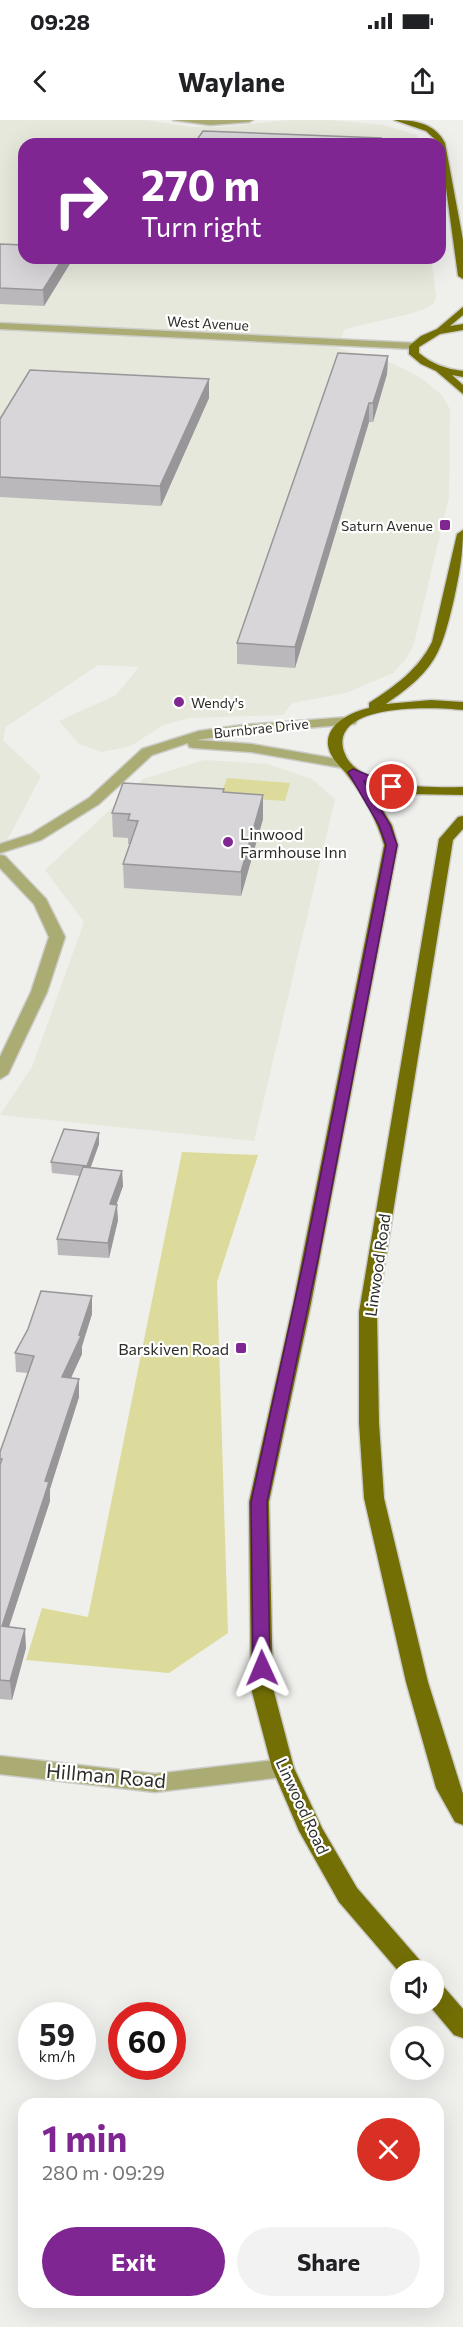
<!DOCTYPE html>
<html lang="en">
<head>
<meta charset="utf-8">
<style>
  :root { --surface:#fff; --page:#f2f2f2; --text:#202124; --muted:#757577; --accent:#7f2693 }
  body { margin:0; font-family:Commissioner,sans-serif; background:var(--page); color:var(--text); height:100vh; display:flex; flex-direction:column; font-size:22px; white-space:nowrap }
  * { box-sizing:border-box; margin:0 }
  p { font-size:20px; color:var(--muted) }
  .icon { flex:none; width:33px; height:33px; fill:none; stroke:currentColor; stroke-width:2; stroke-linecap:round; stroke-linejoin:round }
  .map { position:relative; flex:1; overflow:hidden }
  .sheet { position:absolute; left:18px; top:1978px; width:426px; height:210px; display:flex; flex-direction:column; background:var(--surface); border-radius:18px; box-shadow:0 6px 24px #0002 }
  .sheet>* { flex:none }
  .guide { position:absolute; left:18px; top:18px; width:428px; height:126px; border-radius:18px; box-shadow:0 6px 24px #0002; background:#7f2693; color:#fff; overflow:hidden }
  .controls { position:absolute; left:390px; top:1840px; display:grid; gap:12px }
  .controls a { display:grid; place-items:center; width:54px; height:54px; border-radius:50%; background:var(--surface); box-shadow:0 6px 24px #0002; font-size:30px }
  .speed { position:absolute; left:18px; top:1882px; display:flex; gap:12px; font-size:30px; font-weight:700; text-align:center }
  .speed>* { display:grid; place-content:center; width:78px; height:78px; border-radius:50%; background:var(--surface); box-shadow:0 6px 24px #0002; line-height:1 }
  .speed small { font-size:15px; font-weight:400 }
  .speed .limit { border:9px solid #d22; background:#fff; color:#111 }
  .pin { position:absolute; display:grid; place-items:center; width:51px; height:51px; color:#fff; margin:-26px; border:3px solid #fff; border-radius:50%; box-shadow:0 2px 6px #0007 }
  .me { position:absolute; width:66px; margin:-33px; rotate:359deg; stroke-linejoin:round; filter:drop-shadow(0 0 4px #0008) }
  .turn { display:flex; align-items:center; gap:21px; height:126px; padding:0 24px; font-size:27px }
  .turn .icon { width:78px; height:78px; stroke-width:2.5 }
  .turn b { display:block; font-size:42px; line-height:51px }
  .round { display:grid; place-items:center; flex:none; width:63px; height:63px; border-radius:32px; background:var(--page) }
  .headline { display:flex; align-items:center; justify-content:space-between; height:102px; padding:0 24px }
  h1 { font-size:36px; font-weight:700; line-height:45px; color:var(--accent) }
  .button { display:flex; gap:12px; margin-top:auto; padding:12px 24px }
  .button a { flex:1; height:69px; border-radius:36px; background:var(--accent); color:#fff; font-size:24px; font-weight:700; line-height:69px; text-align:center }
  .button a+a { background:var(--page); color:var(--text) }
  .status { display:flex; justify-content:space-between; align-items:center; height:42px; padding:0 30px; background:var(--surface); direction:ltr }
  .status svg { height:16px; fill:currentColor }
  header { display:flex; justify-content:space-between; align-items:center; height:78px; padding:0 24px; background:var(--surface); font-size:27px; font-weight:700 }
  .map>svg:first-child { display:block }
  .built { fill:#e7e8dc }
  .green { fill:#dcdb9b }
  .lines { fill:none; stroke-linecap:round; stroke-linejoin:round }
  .street-casing { stroke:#ccccc9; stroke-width:3 }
  .primary-casing { stroke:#ccccc9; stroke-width:3 }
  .street { fill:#abab74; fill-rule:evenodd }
  .primary { fill:#736f05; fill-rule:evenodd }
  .wall { fill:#bbb8bb }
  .shaded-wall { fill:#989698 }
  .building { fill:#d9d6d9; stroke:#989698; stroke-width:1.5 }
  .route { fill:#7f2693; stroke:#531960; stroke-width:1.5 }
  .poi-dot { fill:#7f2693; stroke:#fffffe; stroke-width:2 }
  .labels { text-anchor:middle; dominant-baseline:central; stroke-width:4.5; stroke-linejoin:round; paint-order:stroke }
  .far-street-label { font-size:14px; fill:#2c2c2b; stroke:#fffffe }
  .far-poi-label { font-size:14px; fill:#2c2c2b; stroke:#fffffe; text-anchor:end }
  .poi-label { font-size:16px; fill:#2c2c2b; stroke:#fffffe; text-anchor:start }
  .street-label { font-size:16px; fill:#2c2c2b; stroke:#fffffe }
  .near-street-label { font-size:20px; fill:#2c2c2b; stroke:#fffffe }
</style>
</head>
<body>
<div class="status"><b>09:28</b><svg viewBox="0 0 49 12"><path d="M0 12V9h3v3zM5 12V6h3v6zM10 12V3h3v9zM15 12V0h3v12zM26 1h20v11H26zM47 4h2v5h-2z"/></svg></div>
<header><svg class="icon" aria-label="back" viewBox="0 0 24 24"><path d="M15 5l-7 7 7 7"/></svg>Waylane<svg class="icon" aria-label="share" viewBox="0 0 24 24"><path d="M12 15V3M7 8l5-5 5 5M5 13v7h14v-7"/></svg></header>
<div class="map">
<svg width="463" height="2207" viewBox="0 0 463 2207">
  <rect width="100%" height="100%" fill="#efefec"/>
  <path class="built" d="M0,0H146L192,7H221L289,0H330L384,5L417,15L423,24H24V138H431L436,176L434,183L427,188L413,193L345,209L337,228L385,240L418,256L441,274L450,289L449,377L414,524L406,539L393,553L346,573L292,583L283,595L190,598L163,605L131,626L101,632L79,624L59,601L116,575L139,547L98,545L6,607L3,620L41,656L0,734Z
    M204,640L268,644L312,659L335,679L254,1021L0,995L32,947L84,802L45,750L143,659Z"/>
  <path class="green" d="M227,658L290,663L285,681L220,677Z
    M182,1032L258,1035L217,1162L228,1513L169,1553L26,1540L42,1488L88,1497Z"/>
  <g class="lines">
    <g class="street-casing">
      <path id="street" d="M173,0H253L249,2L210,5Z
        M0,203L414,223L419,226L414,229L0,209Z
        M350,597L357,601L355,604L243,613L197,620L251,624L343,640L348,641L350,644L348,647L343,648L251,632L194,628L189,627L188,623L152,635L99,684L41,720L0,733V724L31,714L89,678L142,629L199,611L243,605Z
        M0,735L5,736L46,779L65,817L47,872L8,954L0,959V937L31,872L49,817L34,784L0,748Z
        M0,1636L155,1654L283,1639L291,1642L294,1648L291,1654L283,1657L155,1672L0,1654Z"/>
    </g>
    <g class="primary-casing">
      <path id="primary" d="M394,0C414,0 435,3 445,23L463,120V159L458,156L440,24L426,11Z
        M463,187V195L450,206L463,204V210L440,214L419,227V233C432,244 446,249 463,251V257L452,255L463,265V274L436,251L421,244L409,234V226L421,216L437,209Z
        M463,410C463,435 459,456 454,479C441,535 435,550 386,584L431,580L463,582V590C436,587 360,584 345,612C341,619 342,627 345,634C358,668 433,668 463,667V675L409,674L367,664L392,705L398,725L311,1184L269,1382L273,1568L294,1648L322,1708L357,1768L423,1844L426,1851L400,1853L339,1782L299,1711L272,1648L251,1568L249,1382L293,1184L384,725C377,701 364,676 348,656C341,646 330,639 328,625C326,604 351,592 369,588V583C395,566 418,550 432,522L457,414Z
        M463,696V709L453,720L377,1192L379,1303L384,1378L428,1562L463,1674V1705L455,1702L436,1668L406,1562L364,1378L359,1303V1192L439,719L458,697Z
        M434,1863L443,1866L463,1889V1918L454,1915L428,1884H434Z"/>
    </g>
    <use href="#street" class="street"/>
    <use href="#primary" class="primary"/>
  </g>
  <path class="wall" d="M0,124L71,142L44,186L0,184Z
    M388,236L387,254L373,302H369L295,548L237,544V523Z
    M209,259V278L161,386L0,377V299Z
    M224,673L263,699L241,776L124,768L123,744L130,724H128V718L113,717L112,693Z
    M99,1013V1024L91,1047L122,1051L123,1066L116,1085L118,1100L109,1138L58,1135L57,1119L80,1056L52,1053L51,1042Z
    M92,1176V1194L82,1226V1234L71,1258L79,1259V1277L50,1369V1381L9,1507L26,1528L12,1580L0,1579V1332L28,1253L16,1252L15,1233Z"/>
  <path class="shaded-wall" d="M63,138H71V142L44,186L43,170Z
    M388,236L387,254L373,302V283Z
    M209,259V278L161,386L160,366Z
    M369,283V302L295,548V527Z
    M263,675V699L241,776V752Z
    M99,1013V1024L87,1057V1046Z
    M122,1051L123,1066L111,1100L110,1084Z
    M117,1085L118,1100L109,1138L108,1123Z
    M92,1176V1194L82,1226V1234L63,1275L62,1257L79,1215Z
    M79,1259V1277L50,1369V1381L3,1525L2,1506L45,1361Z
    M25,1509L26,1528L12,1580L10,1561Z"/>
  <path class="building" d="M203,11L381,18L379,24H162L165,20L196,21Z
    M0,124L24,125V138H63L43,170L0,168Z
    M338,233L388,236L373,283H369L295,527L237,523Z
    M30,250L209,259L160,366L0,357V299Z
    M123,663L224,669L223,672L263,675L241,752L123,744L138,701L128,700L130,694L112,693Z
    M64,1009L99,1013L87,1046L51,1042Z
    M83,1047L122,1051L110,1084L117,1085L108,1123L57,1119Z
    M41,1171L92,1176L79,1215L81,1216L62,1257L79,1259L45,1361L49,1362L2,1506L25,1509L10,1561L0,1560V1345L2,1339H0V1332L34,1236L15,1233L28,1209Z"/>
  <path class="route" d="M353,649L397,667L392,670L364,661L390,705L397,725L318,1139L267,1382L270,1548L268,1552L262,1554L256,1552L253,1548L251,1382L304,1139L386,725L379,705L348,652Z"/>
  <g class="poi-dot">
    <rect x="439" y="399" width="12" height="12" rx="3"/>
    <circle cx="179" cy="582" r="6"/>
    <circle cx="228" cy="722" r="6"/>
    <rect x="235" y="1222" width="12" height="12" rx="3"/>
  </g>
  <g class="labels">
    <g class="far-street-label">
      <text transform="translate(208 203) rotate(3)">West Avenue</text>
      <text transform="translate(261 608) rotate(-6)">Burnbrae Drive</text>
    </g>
    <g class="far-poi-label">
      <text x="433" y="405">Saturn Avenue</text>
      <text x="191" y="582" text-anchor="start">Wendy's</text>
    </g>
    <g class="poi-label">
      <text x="240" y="713">Linwood<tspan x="240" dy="18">Farmhouse Inn</tspan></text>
      <text x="229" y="1228" text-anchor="end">Barskiven Road</text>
    </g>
    <g class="street-label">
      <text transform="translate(377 1145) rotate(-82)">Linwood Road</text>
      <text transform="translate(303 1686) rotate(65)">Linwood Road</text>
    </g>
    <g class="near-street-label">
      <text transform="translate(106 1655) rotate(5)">Hillman Road</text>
    </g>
  </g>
</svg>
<div class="controls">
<a><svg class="icon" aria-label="sound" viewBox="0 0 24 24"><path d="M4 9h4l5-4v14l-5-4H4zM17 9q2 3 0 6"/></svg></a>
<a><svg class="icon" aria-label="search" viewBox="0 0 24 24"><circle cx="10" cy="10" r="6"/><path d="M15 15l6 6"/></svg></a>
</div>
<div class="speed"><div>59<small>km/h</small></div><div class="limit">60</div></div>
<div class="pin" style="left:392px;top:667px;background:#d93025"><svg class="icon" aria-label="arrive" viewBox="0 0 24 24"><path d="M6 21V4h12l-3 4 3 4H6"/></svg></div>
<svg class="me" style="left:262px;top:1548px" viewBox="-20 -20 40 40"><path d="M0-17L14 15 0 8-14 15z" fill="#7f2693" stroke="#fff" stroke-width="4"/></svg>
<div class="guide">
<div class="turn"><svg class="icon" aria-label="right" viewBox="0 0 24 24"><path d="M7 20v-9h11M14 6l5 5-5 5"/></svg><div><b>270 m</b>Turn right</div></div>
</div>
<section class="sheet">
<div class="headline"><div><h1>1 min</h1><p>280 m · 09:29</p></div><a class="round" style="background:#d93025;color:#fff"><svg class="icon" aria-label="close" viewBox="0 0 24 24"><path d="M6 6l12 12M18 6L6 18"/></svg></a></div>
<div class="button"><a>Exit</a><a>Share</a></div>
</section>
</div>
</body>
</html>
